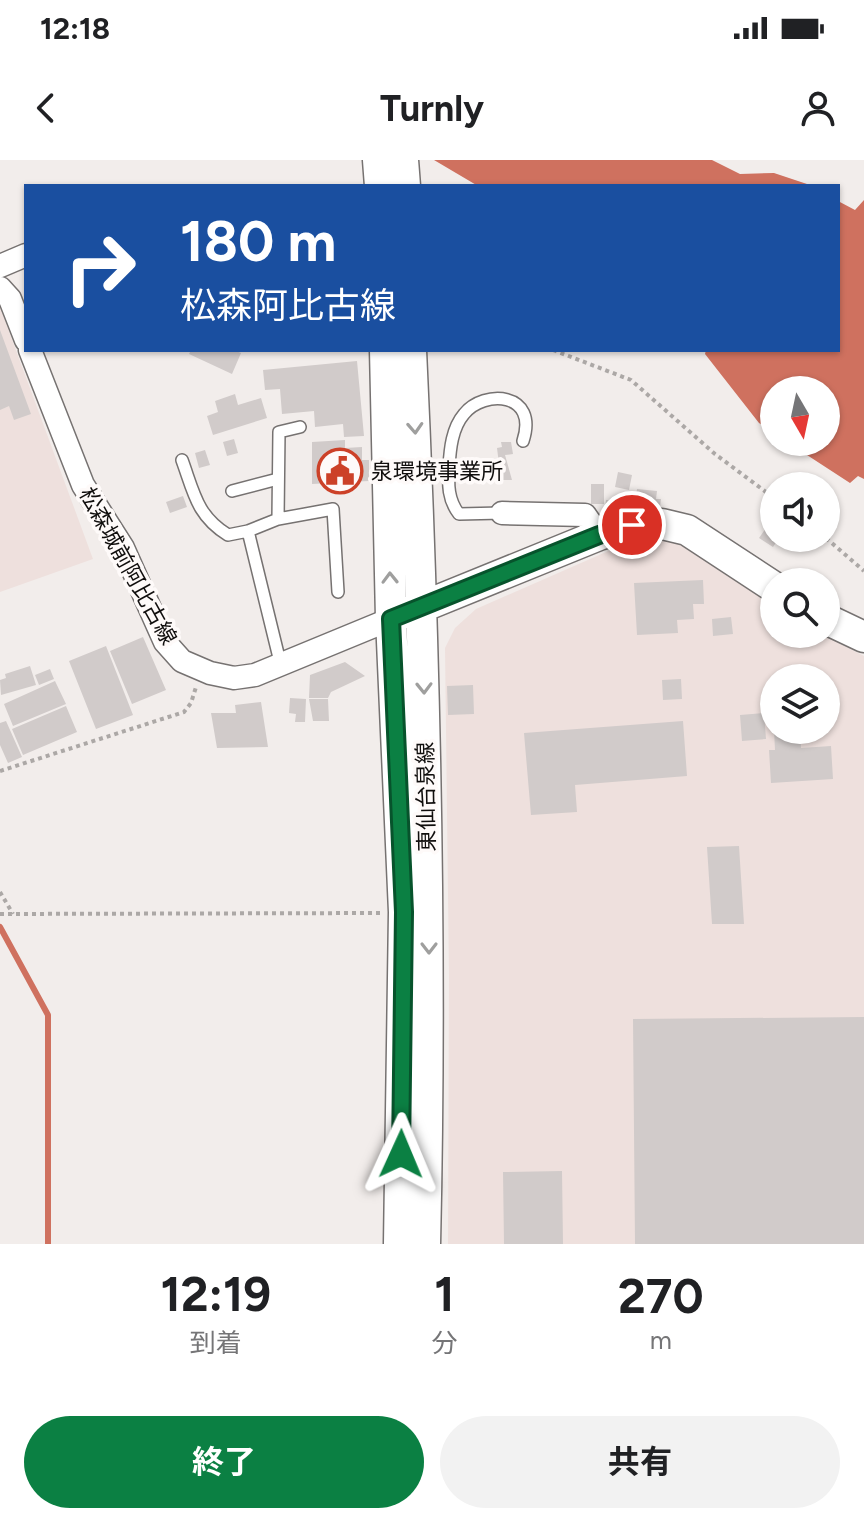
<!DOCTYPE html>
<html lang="ja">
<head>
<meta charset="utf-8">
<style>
  :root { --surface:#fff; --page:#f2f2f2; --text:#202124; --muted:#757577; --accent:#0b8043 }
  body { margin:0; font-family:Figtree,"Noto Sans JP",sans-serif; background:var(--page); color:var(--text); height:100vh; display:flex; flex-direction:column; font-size:30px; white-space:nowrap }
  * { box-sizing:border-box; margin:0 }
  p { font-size:26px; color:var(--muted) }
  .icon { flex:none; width:44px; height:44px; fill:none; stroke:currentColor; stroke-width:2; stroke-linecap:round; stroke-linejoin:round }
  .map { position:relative; height:1084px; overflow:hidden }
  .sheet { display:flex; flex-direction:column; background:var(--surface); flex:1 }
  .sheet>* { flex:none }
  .banner { position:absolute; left:24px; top:24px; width:816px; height:168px; border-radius:0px; box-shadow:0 2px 6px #0004; background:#1a4fa0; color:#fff; overflow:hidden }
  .needle { width:52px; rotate:171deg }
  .buttons { position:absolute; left:760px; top:216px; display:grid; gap:16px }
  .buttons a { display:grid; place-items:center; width:80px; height:80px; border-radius:50%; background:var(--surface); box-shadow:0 2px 6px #0004; font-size:40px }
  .pin { position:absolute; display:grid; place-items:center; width:68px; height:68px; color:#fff; margin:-34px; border:4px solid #fff; border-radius:50%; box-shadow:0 2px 8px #0007 }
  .me { position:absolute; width:88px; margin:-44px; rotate:1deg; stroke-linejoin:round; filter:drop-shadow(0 0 6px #0008) }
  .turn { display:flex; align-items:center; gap:28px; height:168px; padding:0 24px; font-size:36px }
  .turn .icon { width:104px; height:104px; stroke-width:2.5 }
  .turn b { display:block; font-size:56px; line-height:68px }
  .eta { display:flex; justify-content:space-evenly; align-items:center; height:136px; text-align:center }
  .eta b { font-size:48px; font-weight:700; line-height:56px }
  .cta { display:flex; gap:16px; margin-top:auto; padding:16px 24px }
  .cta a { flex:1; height:92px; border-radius:48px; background:var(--accent); color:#fff; font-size:32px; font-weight:700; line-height:92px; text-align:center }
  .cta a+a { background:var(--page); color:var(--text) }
  .status { display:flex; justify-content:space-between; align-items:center; height:56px; padding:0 40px; background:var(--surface); direction:ltr }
  .status svg { height:22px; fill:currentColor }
  header { display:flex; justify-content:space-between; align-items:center; height:104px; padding:0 24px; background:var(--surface); font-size:36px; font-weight:700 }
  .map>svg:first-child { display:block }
  .built { fill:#eee0dd; fill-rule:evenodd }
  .water { fill:#cf715f }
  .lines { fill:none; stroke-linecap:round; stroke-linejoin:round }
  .stream { stroke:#cf715f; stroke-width:6 }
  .building { fill:#d1cbca }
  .lane-casing { stroke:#767271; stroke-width:14 }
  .street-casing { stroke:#767271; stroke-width:25 }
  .secondary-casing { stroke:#767271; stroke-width:33 }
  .path { stroke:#aca8a6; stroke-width:4; stroke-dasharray:4 4; stroke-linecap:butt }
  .lane { stroke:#fff; stroke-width:11 }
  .street { stroke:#fff; stroke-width:22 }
  .secondary { stroke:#fff; stroke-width:30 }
  .oneway { stroke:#9f9f9e }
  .route-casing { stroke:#07532c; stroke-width:20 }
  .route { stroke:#0b8043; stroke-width:14 }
  .labels { text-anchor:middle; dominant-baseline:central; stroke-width:7; stroke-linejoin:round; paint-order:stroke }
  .poi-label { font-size:22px; fill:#100e0d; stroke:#fefaf9; text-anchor:start }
  .street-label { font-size:22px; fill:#100e0d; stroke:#fefaf9 }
</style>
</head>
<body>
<div class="status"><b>12:18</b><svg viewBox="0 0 49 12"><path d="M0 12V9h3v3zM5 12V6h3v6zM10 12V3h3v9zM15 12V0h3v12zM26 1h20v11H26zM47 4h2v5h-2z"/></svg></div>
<header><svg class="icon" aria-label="back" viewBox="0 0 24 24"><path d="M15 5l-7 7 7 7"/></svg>Turnly<svg class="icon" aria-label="person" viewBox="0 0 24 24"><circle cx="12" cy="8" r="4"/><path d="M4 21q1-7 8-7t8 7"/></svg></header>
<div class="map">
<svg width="864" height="1084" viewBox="0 0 864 1084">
  <rect width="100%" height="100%" fill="#f2edeb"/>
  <path class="built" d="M0,147L93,399L0,432Z
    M659,375L677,381L774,442V474H822L864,496V1084H448L449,816L445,488L455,468L476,449L638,378ZM774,518H826V570H774Z"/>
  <path class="water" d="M434,0H712L740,14L774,13L813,26H478Z
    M864,40V319L858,316L850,323L787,282H826V230H774V273L759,263L705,194L706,190H838V41L855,50Z"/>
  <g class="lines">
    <path class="stream" d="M0,767L48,855V1084"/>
  </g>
  <path class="building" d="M0,170L31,254L14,260L9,246L0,250Z
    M191,190H234L241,193L232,214L189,194Z
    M357,201L364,276L344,277L343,264L315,267L314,251L282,254L280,229L265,230L263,210Z
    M235,234L238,245L261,238L267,258L213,275L207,256L218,252L215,241Z
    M234,279L238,293L227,296L223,282Z
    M345,280V288L362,287V300H369V321L312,324V282Z
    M501,282H511L513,294L505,295L512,320H501L497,288L502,287Z
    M205,290L210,305L199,308L195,293Z
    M618,312L632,315L629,330L615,327Z
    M591,324H604V344H591Z
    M637,329L657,331L656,339H661L659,355L634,352Z
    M183,336L187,347L170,353L166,342Z
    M606,340L629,341L628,354L605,352Z
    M768,365L774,369V378H779L773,387L759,378Z
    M703,420L704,444H693L694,459L677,460L678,473L637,475L634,423Z
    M731,457L733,474L713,476L712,459Z
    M143,477L166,530L132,544L110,491Z
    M106,486L133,555L96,569L69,501Z
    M345,502L365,516L331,532L328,538H309L310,515Z
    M30,506L36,525L1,535L0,520L6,518L5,514Z
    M50,509L54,519L39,525L35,515Z
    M681,519L682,539L663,540L662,520Z
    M55,521L66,544L13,566L4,544Z
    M473,525L474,554L448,555L447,526Z
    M290,538L306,539L305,562H295L296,554L289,553Z
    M309,539H328L329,561H313Z
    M261,542L268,587L217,588L211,553H236L235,545Z
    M66,546L77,572L23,595L12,569Z
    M764,553L766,579L742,581L740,555Z
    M6,561L22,597L8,603L0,585V563Z
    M683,561L687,616L575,625L577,652L531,655L524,573Z
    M774,570H800L801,588L831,586L833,619L771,623L769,590H775Z
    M739,686L744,764H712L707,687Z
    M864,857V1084H635L633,859Z
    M562,1011L563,1084H504L503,1012Z"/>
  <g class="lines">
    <g class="lane-casing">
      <path id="lane" d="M182,300C194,333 197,356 228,375L248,371
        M232,331L278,319
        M502,353L459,354C448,340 448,325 449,307C450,289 452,268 464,254C484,229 539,232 523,281
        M278,359L279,272L300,267
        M281,506L248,371L278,359L333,349L338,432"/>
    </g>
    <g class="street-casing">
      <path id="street" d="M0,106L26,95
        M0,128L10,139L26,180
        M30,190L83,325L123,388L165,482L182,501L210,513L234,518L255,515L391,459
        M502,353L585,355L599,375"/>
    </g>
    <g class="secondary-casing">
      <path id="secondary" d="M378,0L380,26
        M403,0L405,26
        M385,190L391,459L404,752L399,1084
        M411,190C425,488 432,786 425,1084
        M407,453L599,375L632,365L662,364L687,370L774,427
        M826,459L864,477"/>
    </g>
    <path class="path" d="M553,190L631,220L715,294L774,338
      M826,378L864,411
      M0,611L184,552L191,543L196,527
      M0,732L13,754
      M0,754L381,753"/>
    <use href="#lane" class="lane"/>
    <use href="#street" class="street"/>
    <use href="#secondary" class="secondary"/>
  </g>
  <defs><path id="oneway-chevron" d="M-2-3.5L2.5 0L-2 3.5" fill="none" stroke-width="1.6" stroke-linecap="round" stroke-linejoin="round" transform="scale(2)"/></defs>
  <g class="oneway">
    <use href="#oneway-chevron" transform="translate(415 268) rotate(87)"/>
    <use href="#oneway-chevron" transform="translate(390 418) rotate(-91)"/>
    <use href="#oneway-chevron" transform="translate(424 528) rotate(89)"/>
    <use href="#oneway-chevron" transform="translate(429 788) rotate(90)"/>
  </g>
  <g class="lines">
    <g class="route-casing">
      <path id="route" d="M401,994L404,752L391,459L599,375L632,365"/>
    </g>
    <use href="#route" class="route"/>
  </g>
  <defs>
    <g id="civic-ring" transform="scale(2.3)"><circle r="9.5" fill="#fefaf9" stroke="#cc4128" stroke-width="1.5"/><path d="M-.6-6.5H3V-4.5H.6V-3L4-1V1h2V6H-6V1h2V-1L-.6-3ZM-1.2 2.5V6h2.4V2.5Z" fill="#cc4128"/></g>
  </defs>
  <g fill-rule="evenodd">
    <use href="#civic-ring" x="340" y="311"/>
  </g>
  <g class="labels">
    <g class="poi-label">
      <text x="371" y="311">泉環境事業所</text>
    </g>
    <g class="street-label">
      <text transform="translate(128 406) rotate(61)">松森城前阿比古線</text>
      <text transform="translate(426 637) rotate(-91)">東仙台泉線</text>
    </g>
  </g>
</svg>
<div class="buttons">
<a><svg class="needle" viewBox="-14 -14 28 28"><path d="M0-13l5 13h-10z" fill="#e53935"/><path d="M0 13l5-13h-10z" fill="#757577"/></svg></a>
<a><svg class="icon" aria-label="sound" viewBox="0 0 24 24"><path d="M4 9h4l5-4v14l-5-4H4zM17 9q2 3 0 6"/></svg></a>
<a><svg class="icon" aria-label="search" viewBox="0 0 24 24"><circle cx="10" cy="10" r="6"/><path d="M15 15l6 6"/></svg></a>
<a><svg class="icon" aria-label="layers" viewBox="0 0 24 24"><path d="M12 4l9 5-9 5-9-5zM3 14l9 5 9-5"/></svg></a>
</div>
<div class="pin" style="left:632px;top:365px;background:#d93025"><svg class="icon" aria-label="arrive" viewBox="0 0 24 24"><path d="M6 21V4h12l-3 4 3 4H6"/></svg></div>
<svg class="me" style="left:401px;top:994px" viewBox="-20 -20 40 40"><path d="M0-17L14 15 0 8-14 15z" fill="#0b8043" stroke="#fff" stroke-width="4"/></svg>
<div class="banner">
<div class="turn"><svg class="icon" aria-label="right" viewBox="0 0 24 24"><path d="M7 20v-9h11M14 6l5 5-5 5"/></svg><div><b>180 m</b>松森阿比古線</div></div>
</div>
</div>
<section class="sheet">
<div class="eta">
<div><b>12:19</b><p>到着</p></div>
<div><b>1</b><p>分</p></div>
<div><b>270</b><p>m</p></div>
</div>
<div class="cta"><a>終了</a><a>共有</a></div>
</section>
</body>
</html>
